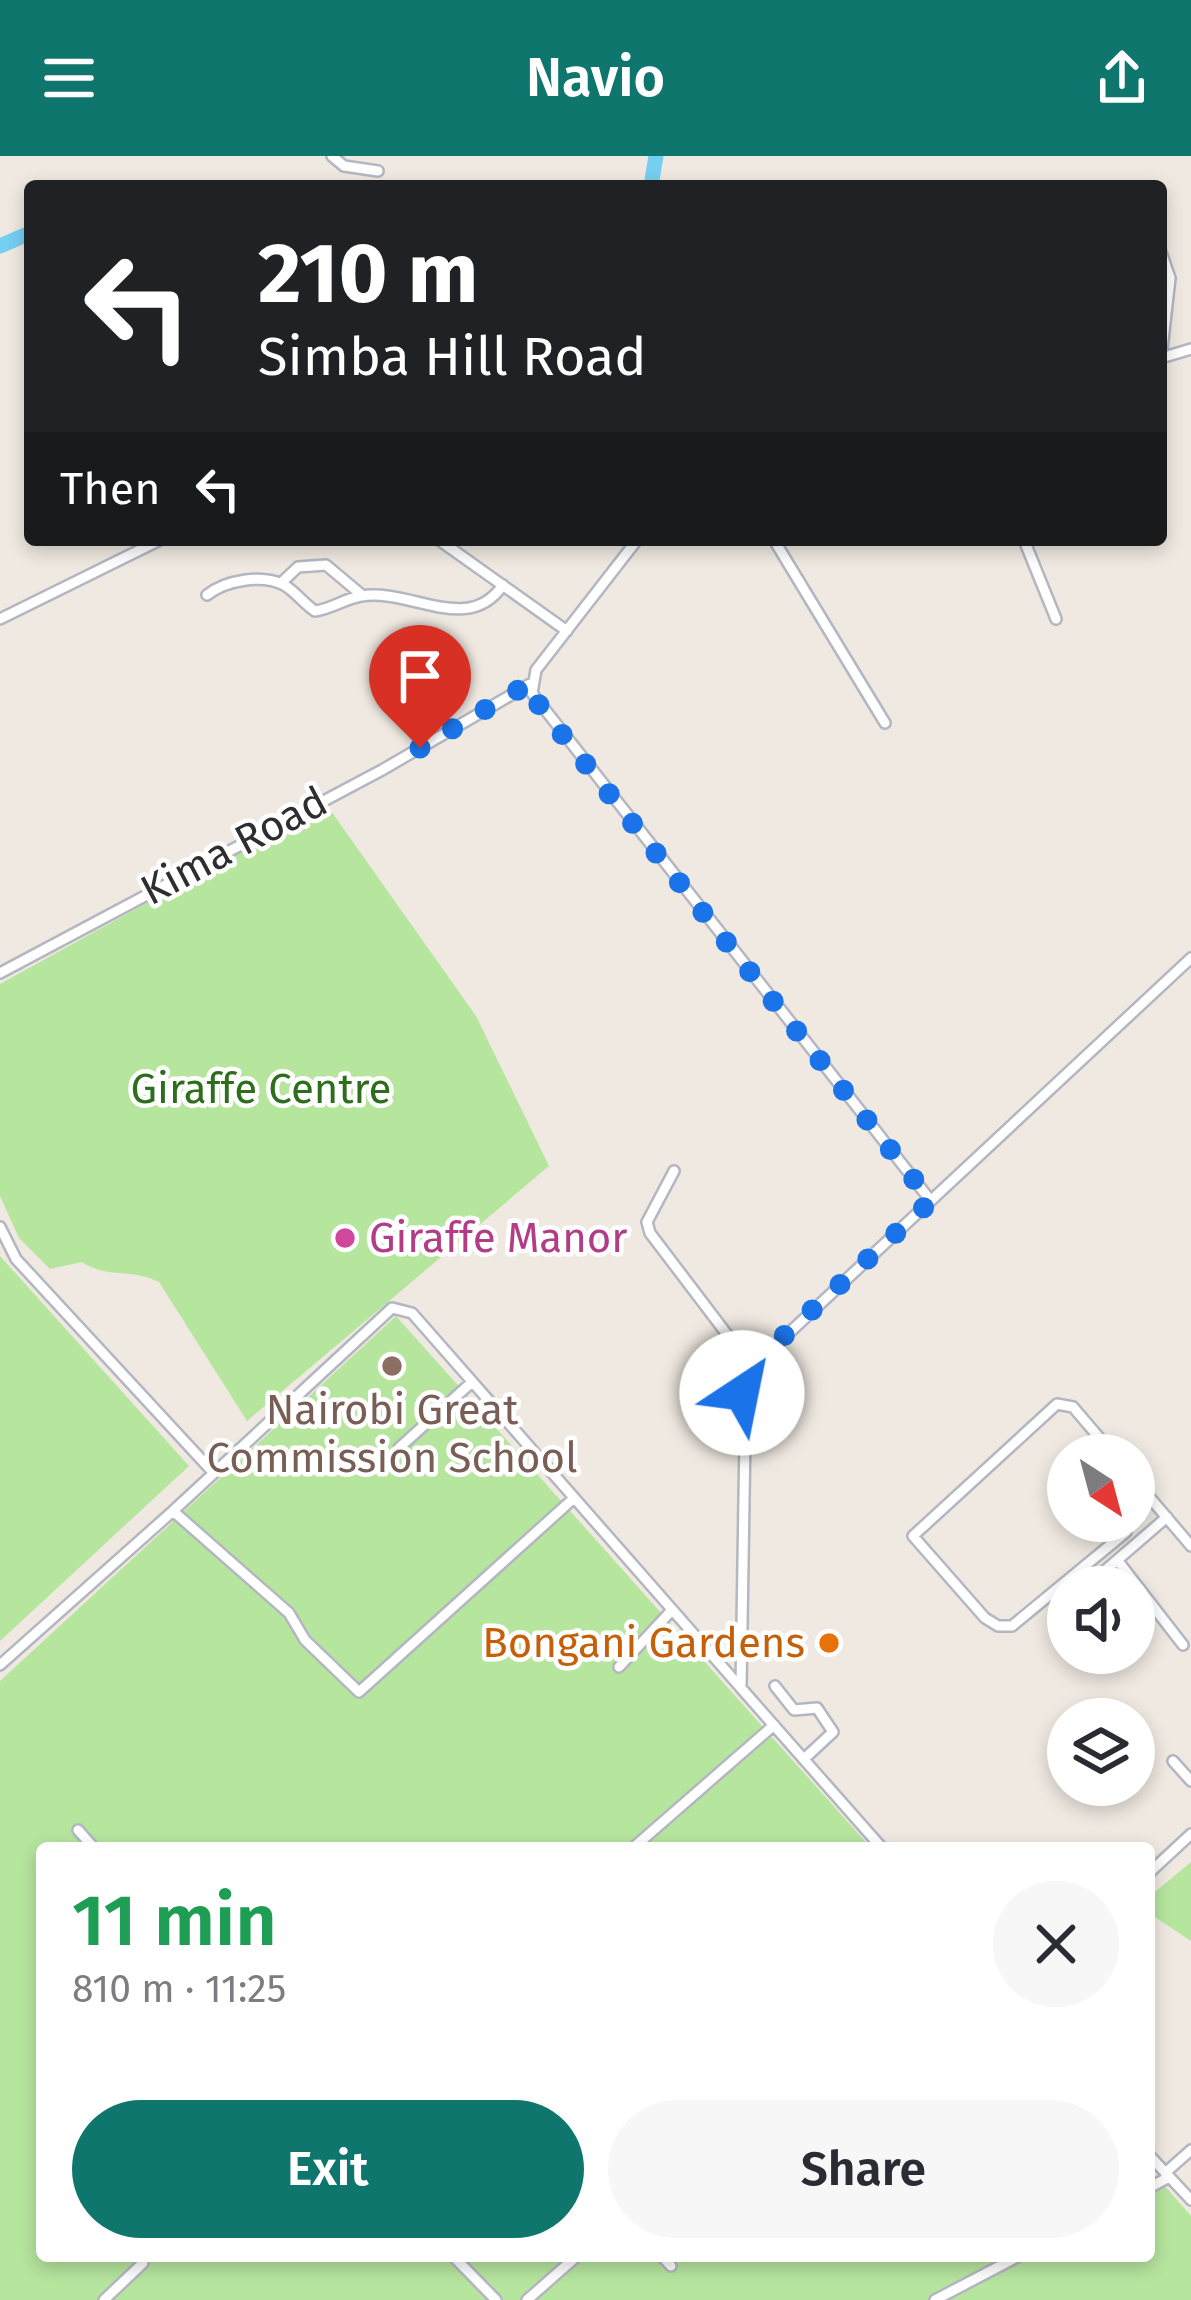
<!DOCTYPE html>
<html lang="en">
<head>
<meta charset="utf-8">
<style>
  :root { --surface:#fff; --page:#f7f7f7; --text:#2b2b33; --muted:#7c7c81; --accent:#0f766e }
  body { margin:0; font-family:"Fira Sans",sans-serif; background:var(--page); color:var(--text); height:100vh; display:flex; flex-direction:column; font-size:45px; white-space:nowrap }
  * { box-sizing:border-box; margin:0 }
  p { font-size:39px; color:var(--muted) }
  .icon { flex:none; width:66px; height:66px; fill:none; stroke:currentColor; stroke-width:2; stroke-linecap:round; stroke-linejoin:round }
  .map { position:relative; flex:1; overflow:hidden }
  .details { position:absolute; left:36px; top:1686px; width:1119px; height:420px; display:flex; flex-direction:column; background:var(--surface); border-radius:12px; box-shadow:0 6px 18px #0003 }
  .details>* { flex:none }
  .hud { position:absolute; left:24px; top:24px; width:1143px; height:366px; border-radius:12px; box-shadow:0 6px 18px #0003; background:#202124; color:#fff; overflow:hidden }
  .needle { width:78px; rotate:144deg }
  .buttons { position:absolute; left:1047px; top:1278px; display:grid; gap:24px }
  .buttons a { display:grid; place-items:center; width:108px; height:108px; border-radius:50%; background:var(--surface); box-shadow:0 6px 18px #0003; font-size:60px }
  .pin { position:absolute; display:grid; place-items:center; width:102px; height:102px; color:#fff; margin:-123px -51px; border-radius:50% 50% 50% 0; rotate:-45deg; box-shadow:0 0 12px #0007 }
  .pin .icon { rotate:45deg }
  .me { position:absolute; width:132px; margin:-66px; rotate:34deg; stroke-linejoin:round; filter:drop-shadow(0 0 9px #0008) }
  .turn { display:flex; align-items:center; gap:42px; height:252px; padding:0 36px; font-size:54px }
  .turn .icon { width:156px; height:156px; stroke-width:2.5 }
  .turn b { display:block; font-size:84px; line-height:102px }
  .then { display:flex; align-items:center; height:114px; padding:0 36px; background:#0003; gap:24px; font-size:45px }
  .round { display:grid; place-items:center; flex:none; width:126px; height:126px; border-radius:63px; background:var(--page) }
  .overview { display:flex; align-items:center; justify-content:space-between; height:204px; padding:0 36px }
  h1 { font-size:72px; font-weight:600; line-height:90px; color:#1e9e55 }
  .primary-button { display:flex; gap:24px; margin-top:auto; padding:24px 36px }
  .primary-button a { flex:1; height:138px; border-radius:72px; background:var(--accent); color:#fff; font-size:48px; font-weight:600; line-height:138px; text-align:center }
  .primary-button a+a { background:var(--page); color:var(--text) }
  header { display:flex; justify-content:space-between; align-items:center; height:156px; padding:0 36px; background:var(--accent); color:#fff; font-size:54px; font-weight:600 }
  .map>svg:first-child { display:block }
  .green { fill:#b6e59e }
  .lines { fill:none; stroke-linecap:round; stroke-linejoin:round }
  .river { stroke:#75cff0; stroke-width:15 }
  .minor-casing { stroke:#b4b7c1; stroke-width:14 }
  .minor { stroke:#fff; stroke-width:9 }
  .route { stroke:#1a73e8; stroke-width:21; stroke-dasharray:0 37.8 }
  .hotel-dot { fill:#d1479c; stroke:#fff; stroke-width:4.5 }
  .education-dot { fill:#8d6e63; stroke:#fff; stroke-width:4.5 }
  .food-dot { fill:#e8710a; stroke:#fff; stroke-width:4.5 }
  .labels { text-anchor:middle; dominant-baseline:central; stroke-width:9; stroke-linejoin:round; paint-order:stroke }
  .street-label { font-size:42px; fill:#2e2e2e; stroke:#fff }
  .park-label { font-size:42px; fill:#2c6e1b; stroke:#fff }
  .hotel-label { font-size:42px; fill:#b23c85; stroke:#fff; text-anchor:start }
  .education-label { font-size:42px; fill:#785e54; stroke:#fff }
  .food-label { font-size:42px; fill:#c56008; stroke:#fff; text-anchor:end }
</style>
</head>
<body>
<header><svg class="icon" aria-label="menu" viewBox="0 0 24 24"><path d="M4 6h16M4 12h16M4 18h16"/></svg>Navio<svg class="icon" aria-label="share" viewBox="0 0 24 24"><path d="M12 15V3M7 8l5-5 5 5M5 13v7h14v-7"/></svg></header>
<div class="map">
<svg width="1191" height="2144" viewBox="0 0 1191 2144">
  <rect width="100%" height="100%" fill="#efe9e1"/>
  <path class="green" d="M326,648L476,860L549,1010L247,1265L159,1126C131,1112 108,1123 82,1106L50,1113L19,1082L0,1040V828Z
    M0,1100L189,1310L0,1485Z
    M396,1160L871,1692H42V2100H1149V2012L1191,2060V2144H0V1525Z
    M1191,1706V1785L1149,1757V1741Z"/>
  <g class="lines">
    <path class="river" d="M651,30L656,0
      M0,90L30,77"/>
    <g class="minor-casing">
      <path id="minor" d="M332,0L344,10L378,15
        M1161,96L1170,122L1161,202
        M1161,202L1191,193
        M439,384L567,475
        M637,384L536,514L532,537L931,1045
        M774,384L885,567
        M1024,384L1056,463
        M281,427L298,411L326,409L363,440
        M207,439C226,424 262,418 284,429C295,435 304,448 315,455C331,453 344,443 361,440C411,432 468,480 503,429
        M0,463L160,384
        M0,817L382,614L530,528
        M674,1015L647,1066L650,1077L751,1210
        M0,1071L16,1103L211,1314
        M399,1292L472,1226
        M1114,1299L1073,1251L1057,1248L913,1380L985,1462L998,1470H1012L1126,1376L1129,1365
        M1134,1323L1191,1390
        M574,1342L359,1536L305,1484L289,1457L173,1355L392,1152L412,1157C521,1283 631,1408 741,1532
        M1118,1405L1183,1489
        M1086,1431L1167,1361
        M1068,1446L1061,1458L1068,1472
        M1088,1497L1092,1503
        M0,1509L173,1355
        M619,1511L672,1454
        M775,1530L794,1554L817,1552L833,1576L805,1602
        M1173,1605L1191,1625
        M78,1674L94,1692
        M633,1692L774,1569
        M882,1692L741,1532L746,1217L1191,802
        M1149,1717L1191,1678
        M1149,1999L1191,2044
        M1165,2017L1191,1994
        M1149,2032L1169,2021
        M453,2100L496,2144
        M662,2100L671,2110
        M104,2144L143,2107
        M527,2144L577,2100
        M935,2144L1019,2100"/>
    </g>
    <use href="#minor" class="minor"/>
  </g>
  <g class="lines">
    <path class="route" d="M420,592L530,527L539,549L931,1045L751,1210L742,1237"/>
  </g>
  <circle class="hotel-dot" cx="345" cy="1082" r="12"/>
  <circle class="education-dot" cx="392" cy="1210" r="12"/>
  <circle class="food-dot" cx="829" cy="1487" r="12"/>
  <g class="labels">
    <g class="street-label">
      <text transform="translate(234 690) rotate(-28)">Kima Road</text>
    </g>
    <g class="park-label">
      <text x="261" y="933">Giraffe Centre</text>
    </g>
    <g class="hotel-label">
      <text x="369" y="1082">Giraffe Manor</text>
    </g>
    <g class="education-label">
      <text x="392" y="1254">Nairobi Great<tspan x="392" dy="48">Commission School</tspan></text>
    </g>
    <g class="food-label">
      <text x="805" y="1487">Bongani Gardens</text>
    </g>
  </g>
</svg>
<div class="buttons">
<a><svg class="needle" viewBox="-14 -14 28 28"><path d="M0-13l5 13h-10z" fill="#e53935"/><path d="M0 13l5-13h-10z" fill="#7c7c81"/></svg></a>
<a><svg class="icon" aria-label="sound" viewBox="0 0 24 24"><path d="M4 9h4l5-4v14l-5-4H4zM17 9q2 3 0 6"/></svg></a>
<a><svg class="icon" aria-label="layers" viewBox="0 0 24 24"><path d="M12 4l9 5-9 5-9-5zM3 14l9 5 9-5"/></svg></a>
</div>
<div class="pin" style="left:420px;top:592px;background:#d93025"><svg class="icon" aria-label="arrive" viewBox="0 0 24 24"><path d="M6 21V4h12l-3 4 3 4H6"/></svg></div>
<svg class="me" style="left:742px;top:1237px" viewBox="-20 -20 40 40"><circle r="19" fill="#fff"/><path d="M0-13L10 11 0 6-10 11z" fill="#1a73e8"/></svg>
<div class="hud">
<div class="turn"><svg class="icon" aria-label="left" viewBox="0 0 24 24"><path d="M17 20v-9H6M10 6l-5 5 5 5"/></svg><div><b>210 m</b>Simba Hill Road</div></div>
<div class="then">Then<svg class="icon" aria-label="left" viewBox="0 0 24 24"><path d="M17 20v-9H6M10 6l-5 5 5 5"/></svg></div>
</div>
<section class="details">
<div class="overview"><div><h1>11 min</h1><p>810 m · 11:25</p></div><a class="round"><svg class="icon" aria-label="close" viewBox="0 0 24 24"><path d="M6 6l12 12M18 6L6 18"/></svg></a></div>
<div class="primary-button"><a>Exit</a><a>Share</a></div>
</section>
</div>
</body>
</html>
